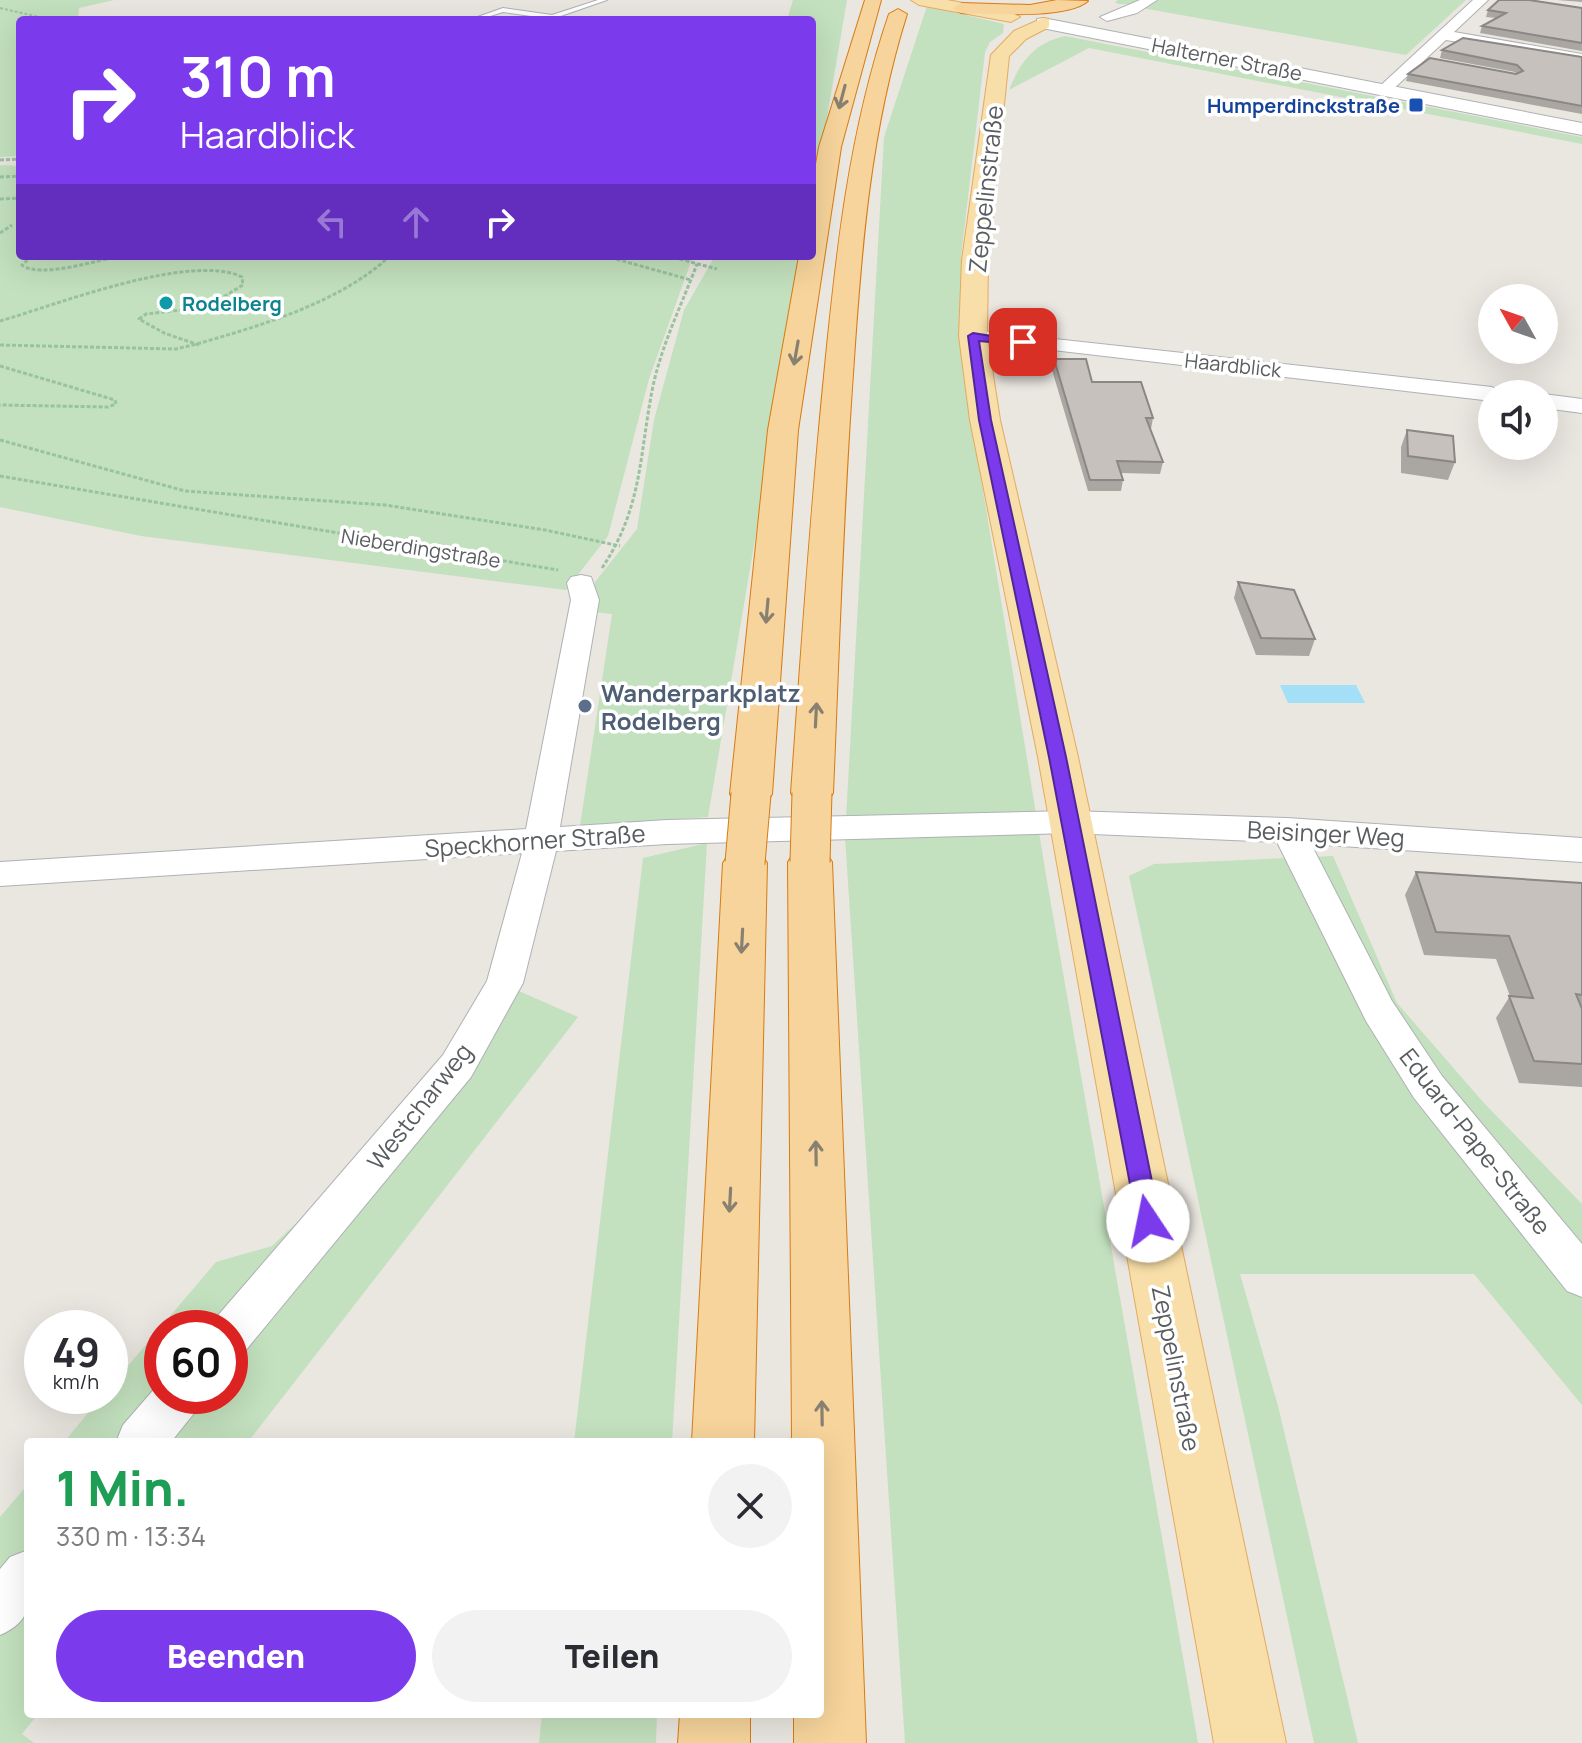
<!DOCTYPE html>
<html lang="de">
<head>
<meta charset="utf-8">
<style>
  :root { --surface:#fff; --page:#f2f2f3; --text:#2b2b33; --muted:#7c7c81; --accent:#7c3aed }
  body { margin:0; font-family:Manrope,sans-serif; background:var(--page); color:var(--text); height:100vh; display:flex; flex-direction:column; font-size:30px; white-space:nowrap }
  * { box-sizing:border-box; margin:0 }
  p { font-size:26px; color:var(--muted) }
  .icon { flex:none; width:44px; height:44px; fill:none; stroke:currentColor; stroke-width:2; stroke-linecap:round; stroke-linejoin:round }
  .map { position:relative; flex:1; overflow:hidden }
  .sheet { position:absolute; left:24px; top:1438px; width:800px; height:280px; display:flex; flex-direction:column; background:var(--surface); border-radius:8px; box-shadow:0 8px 32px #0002 }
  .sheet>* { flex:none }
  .guide { position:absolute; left:16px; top:16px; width:800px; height:244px; border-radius:8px; box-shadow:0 8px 32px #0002; background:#7c3aed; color:#fff; overflow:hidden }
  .needle { width:52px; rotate:310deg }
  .tools { position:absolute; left:1478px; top:284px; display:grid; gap:16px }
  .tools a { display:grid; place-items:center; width:80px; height:80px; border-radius:50%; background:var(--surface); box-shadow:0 8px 32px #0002; font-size:40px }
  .speed { position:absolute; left:24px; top:1310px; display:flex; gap:16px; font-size:40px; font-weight:700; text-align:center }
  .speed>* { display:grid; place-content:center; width:104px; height:104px; border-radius:50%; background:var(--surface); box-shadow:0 8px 32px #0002; line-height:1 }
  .speed small { font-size:20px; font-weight:400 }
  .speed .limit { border:12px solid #d22; background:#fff; color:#111 }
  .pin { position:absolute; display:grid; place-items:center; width:68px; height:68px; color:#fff; margin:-34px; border-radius:16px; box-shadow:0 4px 12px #0006 }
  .me { position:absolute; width:88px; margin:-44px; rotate:349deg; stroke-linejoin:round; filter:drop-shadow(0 0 6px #0008) }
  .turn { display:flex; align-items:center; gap:28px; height:168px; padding:0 32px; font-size:36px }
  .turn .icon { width:104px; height:104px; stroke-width:2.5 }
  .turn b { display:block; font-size:56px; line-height:68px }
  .lanes { display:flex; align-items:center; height:76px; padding:0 32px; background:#0003; justify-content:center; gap:40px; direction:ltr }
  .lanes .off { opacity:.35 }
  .round { display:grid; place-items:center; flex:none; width:84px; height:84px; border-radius:42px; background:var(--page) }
  .headline { display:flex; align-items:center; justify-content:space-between; height:136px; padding:0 32px }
  h1 { font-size:48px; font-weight:800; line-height:60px; color:#1e9e55 }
  .action { display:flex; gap:16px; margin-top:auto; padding:16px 32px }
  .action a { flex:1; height:92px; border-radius:48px; background:var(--accent); color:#fff; font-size:32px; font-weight:800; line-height:92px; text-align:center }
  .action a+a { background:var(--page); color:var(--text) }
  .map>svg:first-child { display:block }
  .green { fill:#c3e1be; fill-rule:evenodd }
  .water { fill:#a3e0f7 }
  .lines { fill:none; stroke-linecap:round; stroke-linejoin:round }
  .service-casing { stroke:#aeb2b5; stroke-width:2 }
  .minor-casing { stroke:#aeb2b5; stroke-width:2 }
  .secondary-casing { stroke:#adb1b5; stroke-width:2 }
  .primary-casing { stroke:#e5aa5f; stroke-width:2 }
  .trunk-casing { stroke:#d87b12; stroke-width:2 }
  .path-far1 { stroke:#99c39e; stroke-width:2; stroke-dasharray:3 2; stroke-linecap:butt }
  .path { stroke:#99c39e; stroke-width:3; stroke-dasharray:4 2; stroke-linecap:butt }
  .service { fill:#fff; fill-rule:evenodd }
  .minor { fill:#fff; fill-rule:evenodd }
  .secondary { fill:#fff; fill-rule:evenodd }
  .primary { fill:#f8dea8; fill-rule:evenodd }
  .trunk { fill:#f6d49b; fill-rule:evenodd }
  .trunk-bridge-casing { stroke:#d87b12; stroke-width:41; stroke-linecap:butt }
  .trunk-bridge { stroke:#f6d49b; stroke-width:39 }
  .wall { fill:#aaa6a2 }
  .building { fill:#c6c1bc; stroke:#8b8784; stroke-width:2 }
  .oneway { stroke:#888172 }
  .route { fill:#7c3aed; stroke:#51269a; stroke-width:2 }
  .transit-dot { fill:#1a4fb4; stroke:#fff; stroke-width:3 }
  .culture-dot { fill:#0f9aa8; stroke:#fff; stroke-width:3 }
  .service-dot { fill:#5c6f8a; stroke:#fff; stroke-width:3 }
  .labels { text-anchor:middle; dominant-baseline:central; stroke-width:7; stroke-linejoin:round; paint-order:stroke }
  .far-street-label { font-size:20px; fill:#595d60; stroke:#fff }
  .far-transit-label { font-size:20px; font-weight:bold; fill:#164399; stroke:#fff; text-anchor:end }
  .far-culture-label { font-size:20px; font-weight:bold; fill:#0d838f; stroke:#fff; text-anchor:start }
  .street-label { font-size:24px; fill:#595d60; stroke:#fff }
  .service-label { font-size:24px; font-weight:bold; fill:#4e5e75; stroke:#fff; text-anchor:start }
</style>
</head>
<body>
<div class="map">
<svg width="1582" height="1743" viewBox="0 0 1582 1743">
  <rect width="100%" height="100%" fill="#eae6e0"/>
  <path class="green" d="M0,0H114L79,8L78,20H20V156L0,157Z
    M793,0H847L812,205V20H787Z
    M1118,0H1466L1406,55L1142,8L1147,4H1118L1115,2Z
    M927,6L1004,24L1003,33L990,42L985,52L961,257V356L1048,887L1198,1743H905L845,837L884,137Z
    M1065,36L1582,137V144L1089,48L1009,90C1021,61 1034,43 1065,36Z
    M0,165L20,166V256H693L649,379L608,536L566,590L141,536L0,507Z
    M715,256H803L708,817L580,826L612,614L592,612L595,582L637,529L654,420L684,310Z
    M707,843L672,1442H574L643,858Z
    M1333,856L1397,1003L1483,1102L1582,1204V1405L1474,1274H1240L1278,1406L1358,1743H1314L1129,876L1154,864Z
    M512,988L578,1017L248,1442H64L102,1396H110V1387L216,1262L272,1246L407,1118ZM162,1328H230V1396H162Z
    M28,1484V1714H38L22,1734L34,1743H0V1517Z
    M542,1714H657L656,1743H539Z"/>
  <path class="water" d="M1280,685H1356L1365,703H1288Z"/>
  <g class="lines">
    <g class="service-casing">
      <path id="service" d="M598,0H607L552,19L503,12L478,20H469L503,8L552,15Z"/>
    </g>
    <g class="minor-casing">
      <path id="minor" d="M1140,0H1157L1137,13L1107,21L1100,17Z
        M1473,0H1488L1454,32L1582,54V62L1446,40L1389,93H1379V87Z
        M973,330L1492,387L1503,394H1492V401L966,340L962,336Z
        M1544,394L1582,399V413L1544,408Z
        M581,575L591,577L599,600L560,827L667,820L1070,811L1287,818L1582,838V862L1311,844L1392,1001L1442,1076L1582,1244V1297L1567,1291L1414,1098L1366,1021L1277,842L1070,833L667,844L556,851L523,983L471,1077L246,1350L230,1357V1328H210L214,1320L443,1055L487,981L522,853L0,886V862L526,829L571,600L567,583L571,577Z
        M162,1380V1396H202L195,1412L171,1442H116L123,1425Z
        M28,1550C28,1588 41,1618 0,1635V1569L10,1557Z"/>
    </g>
    <g class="secondary-casing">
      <path id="secondary" d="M1043,18L1582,123V135L1037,27V19Z"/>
    </g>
    <g class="primary-casing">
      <path id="primary" d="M911,0H947L1011,12L1020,17L1011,22L919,5Z
        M1043,18L1049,19V27L1026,39L1009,56L988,260L987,336L1000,420L1078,757L1286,1743H1214L1038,757L970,420L959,336L962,260L991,55L1014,31Z"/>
    </g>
    <g class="trunk-casing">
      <path id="trunk" d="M865,0H881L841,147L798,430L772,794L766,804L751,808L736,804L730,794L768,430L799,256H812V187L819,147Z
        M1057,0L1088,1C1068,19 990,14 961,13L952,8L961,3L1030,5Z
        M898,9L907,14C870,131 861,252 853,374C843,513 839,653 833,793L827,803L812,807L797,803L791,793C801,654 810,515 824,376C836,253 849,131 889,14Z
        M810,846L825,851L832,862L866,1743H794V1714H820V1442H792L788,862L795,851Z
        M745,847L760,852L767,863L754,1442H692L723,863L730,852Z
        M680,1714H750V1743H678Z"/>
    </g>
    <path class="path-far1" d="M0,8L52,20"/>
    <path class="path" d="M0,160L20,159
      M0,177L20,176
      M0,199L20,198
      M0,233L12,225
      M32,256L22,265C40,279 98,260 120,256
      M605,256L691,280
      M668,256L717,269
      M0,321C56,305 191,252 242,277L243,285L207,307L146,314L139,319L164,333L199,345
      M0,345L176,349L197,344C262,325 339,303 390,256
      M0,366L115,400L116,404L108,407L0,405
      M0,440L185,491L385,505L545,530L620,546
      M0,476L558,570
      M602,568C643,507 639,455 653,386C662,344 682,304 697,264"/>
    <use href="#service" class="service"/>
    <use href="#minor" class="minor"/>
    <use href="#secondary" class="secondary"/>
    <use href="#primary" class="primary"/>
    <use href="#trunk" class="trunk"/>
    <g class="trunk-bridge-casing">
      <path id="trunk-bridge" d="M810,862L812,793
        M745,863L751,794"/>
    </g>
    <use href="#trunk-bridge" class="trunk-bridge"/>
  </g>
  <path class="wall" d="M1557,0H1582V2Z
    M1582,8V51L1480,33L1482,26L1496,18L1486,17L1488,10Z
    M1442,50L1582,57V114L1406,81L1408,74H1517L1515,72L1440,58Z
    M1054,359L1153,418L1151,429H1150L1163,462L1160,474L1121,473L1123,480L1121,491H1088L1052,370Z
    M1407,430L1455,462L1448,480L1401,473V447Z
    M1238,582L1315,639L1309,656L1256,655L1234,598Z
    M1416,872L1582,883V1087L1519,1083L1496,1018L1510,996L1496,959L1424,955L1405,895Z"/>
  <path class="building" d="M1499,0H1529L1582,8V43L1482,26L1506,13L1488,10Z
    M1463,38L1582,57V106L1408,74L1430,58L1516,74L1523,71L1517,65L1442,50Z
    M1054,359H1086L1092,382H1141L1153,418H1146L1163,462L1117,461L1123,480H1090Z
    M1407,430L1453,436L1455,462L1408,456Z
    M1238,582L1294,590L1315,639L1261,638Z
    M1416,872L1582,883V995L1576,994L1582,1009V1064L1534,1061L1509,996L1533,998L1509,936L1436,932Z"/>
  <defs><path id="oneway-shaft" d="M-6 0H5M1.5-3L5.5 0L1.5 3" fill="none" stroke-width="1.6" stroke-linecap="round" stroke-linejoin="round" transform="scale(2)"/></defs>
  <g class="oneway">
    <use href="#oneway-shaft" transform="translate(842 97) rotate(105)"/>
    <use href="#oneway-shaft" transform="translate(796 353) rotate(100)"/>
    <use href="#oneway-shaft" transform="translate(767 611) rotate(95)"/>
    <use href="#oneway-shaft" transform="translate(816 715) rotate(-87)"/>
    <use href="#oneway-shaft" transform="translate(742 941) rotate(93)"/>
    <use href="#oneway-shaft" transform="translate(816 1153) rotate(-91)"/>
    <use href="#oneway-shaft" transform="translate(730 1200) rotate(93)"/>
    <use href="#oneway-shaft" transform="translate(822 1413) rotate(-91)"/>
  </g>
  <path class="route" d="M973,333L1029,342L1023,345L979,341L991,420L1066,757L1160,1221L1156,1228L1148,1231L1140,1228L1137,1221L1049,757L979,420L968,336Z"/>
  <rect class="transit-dot" x="1408" y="97" width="16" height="16" rx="4"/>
  <circle class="culture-dot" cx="166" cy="303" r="8"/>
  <circle class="service-dot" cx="585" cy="706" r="8"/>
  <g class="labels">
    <g class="far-street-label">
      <text transform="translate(1227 59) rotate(11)">Halterner Straße</text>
      <text transform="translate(1233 365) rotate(6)">Haardblick</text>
      <text transform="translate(421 548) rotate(9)">Nieberdingstraße</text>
    </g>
    <g class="far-transit-label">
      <text x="1400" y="105">Humperdinckstraße</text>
    </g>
    <g class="far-culture-label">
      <text x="182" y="303">Rodelberg</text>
    </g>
    <g class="street-label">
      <text transform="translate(985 189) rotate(-84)">Zeppelinstraße</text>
      <text transform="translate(1326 833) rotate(3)">Beisinger Weg</text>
      <text transform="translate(535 840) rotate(-4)">Speckhorner Straße</text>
      <text transform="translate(419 1106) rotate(-52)">Westcharweg</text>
      <text transform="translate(1476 1141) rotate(52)">Eduard-Pape-Straße</text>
      <text transform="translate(1177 1368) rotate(79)">Zeppelinstraße</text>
    </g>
    <g class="service-label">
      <text x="601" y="692">Wanderparkplatz<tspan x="601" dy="28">Rodelberg</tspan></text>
    </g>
  </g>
</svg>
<div class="tools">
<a><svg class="needle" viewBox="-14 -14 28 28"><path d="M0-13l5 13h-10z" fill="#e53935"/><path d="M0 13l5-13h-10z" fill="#7c7c81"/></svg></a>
<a><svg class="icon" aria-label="sound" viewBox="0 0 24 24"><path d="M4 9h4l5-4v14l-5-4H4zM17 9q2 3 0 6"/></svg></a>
</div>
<div class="speed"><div>49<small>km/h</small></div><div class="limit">60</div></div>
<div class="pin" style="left:1023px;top:342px;background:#d93025"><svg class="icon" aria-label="arrive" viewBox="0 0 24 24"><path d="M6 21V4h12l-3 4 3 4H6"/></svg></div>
<svg class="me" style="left:1148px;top:1221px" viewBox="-20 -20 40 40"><circle r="19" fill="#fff"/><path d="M0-13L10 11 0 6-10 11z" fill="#7c3aed"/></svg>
<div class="guide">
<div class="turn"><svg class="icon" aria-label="right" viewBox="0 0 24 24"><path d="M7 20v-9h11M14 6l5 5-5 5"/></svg><div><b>310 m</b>Haardblick</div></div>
<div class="lanes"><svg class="icon off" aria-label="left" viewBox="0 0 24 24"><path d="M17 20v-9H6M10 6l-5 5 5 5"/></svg><svg class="icon off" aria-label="ahead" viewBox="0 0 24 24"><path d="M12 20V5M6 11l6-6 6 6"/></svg><svg class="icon" aria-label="right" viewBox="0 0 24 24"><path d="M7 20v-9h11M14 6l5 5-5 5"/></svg></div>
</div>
<section class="sheet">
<div class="headline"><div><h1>1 Min.</h1><p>330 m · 13:34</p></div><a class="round"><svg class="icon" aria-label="close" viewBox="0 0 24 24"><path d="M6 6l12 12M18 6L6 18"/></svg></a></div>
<div class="action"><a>Beenden</a><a>Teilen</a></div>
</section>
</div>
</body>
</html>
